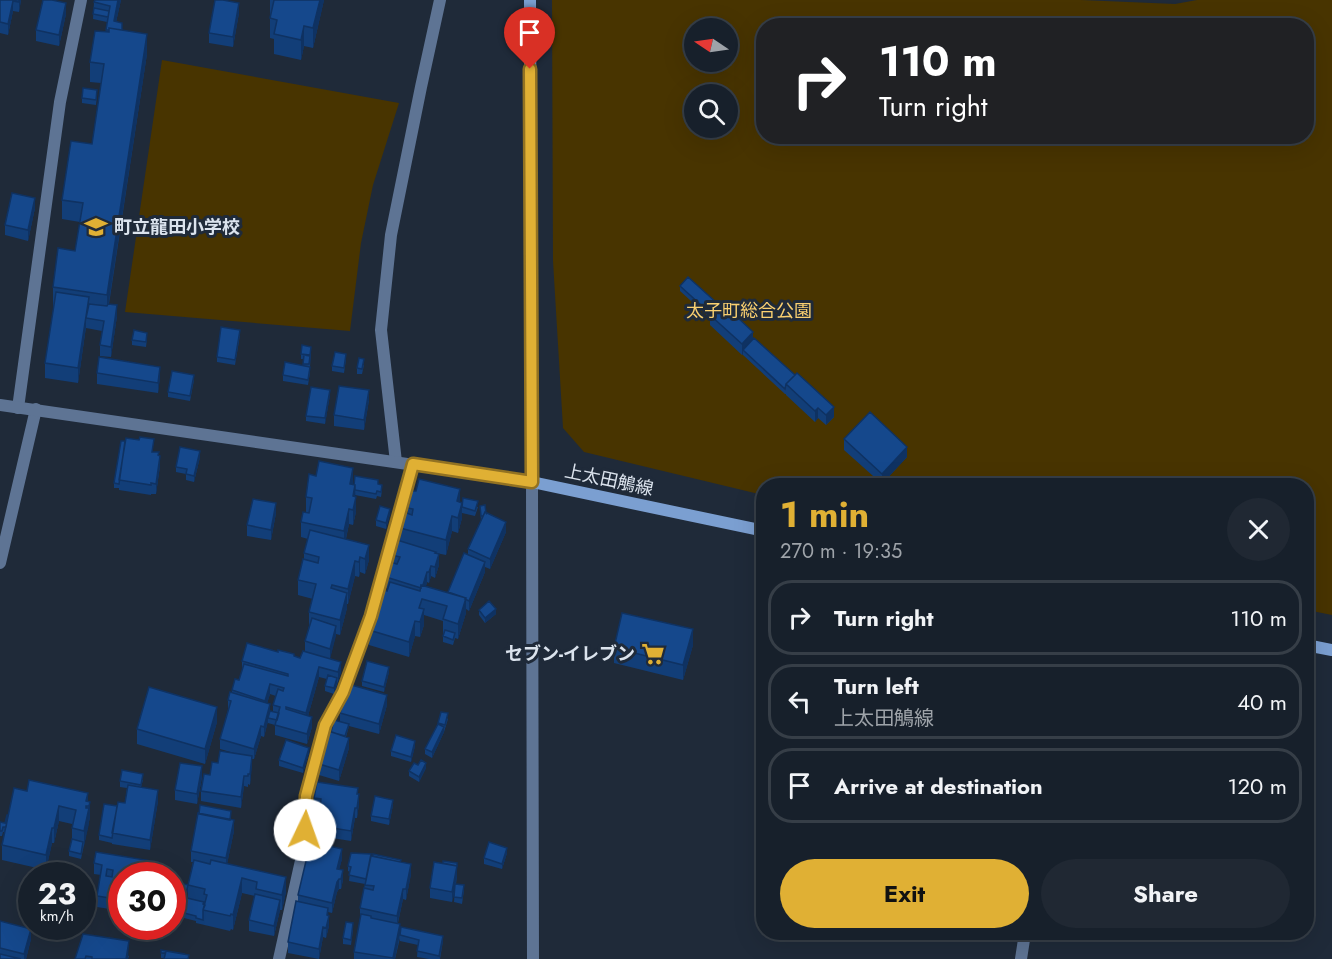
<!DOCTYPE html>
<html lang="en">
<head>
<meta charset="utf-8">
<style>
  :root { --surface:#17202b; --page:#202833; --text:#f1f3f6; --muted:#9ea3a9; --line:#363e47; --accent:#e0b034 }
  body { margin:0; font-family:Jost,"Noto Sans JP",sans-serif; background:var(--page); color:var(--text); height:100vh; display:flex; flex-direction:column; font-size:22px; white-space:nowrap }
  * { box-sizing:border-box; margin:0 }
  p { font-size:20px; color:var(--muted) }
  .icon { flex:none; width:33px; height:33px; fill:none; stroke:currentColor; stroke-width:2; stroke-linecap:round; stroke-linejoin:round }
  .map { position:relative; flex:1; overflow:hidden }
  .sheet { position:absolute; left:756px; top:478px; width:558px; height:462px; display:flex; flex-direction:column; background:var(--surface); border-radius:24px; box-shadow:0 6px 24px #0002,0 0 0 2px var(--line) }
  .sheet>* { flex:none }
  .hud { position:absolute; left:756px; top:18px; width:558px; height:126px; border-radius:24px; box-shadow:0 6px 24px #0002,0 0 0 2px var(--line); background:#202124; color:#fff; overflow:hidden }
  .needle { width:39px; rotate:283deg }
  .buttons { position:absolute; left:684px; top:18px; display:grid; gap:12px }
  .buttons a { display:grid; place-items:center; width:54px; height:54px; border-radius:50%; background:var(--surface); box-shadow:0 6px 24px #0002,0 0 0 2px var(--line); font-size:30px }
  .speed { position:absolute; left:18px; top:862px; display:flex; gap:12px; font-size:30px; font-weight:700; text-align:center }
  .speed>* { display:grid; place-content:center; width:78px; height:78px; border-radius:50%; background:var(--surface); box-shadow:0 6px 24px #0002,0 0 0 2px var(--line); line-height:1 }
  .speed small { font-size:15px; font-weight:400 }
  .speed .limit { border:9px solid #d22; background:#fff; color:#111 }
  .pin { position:absolute; display:grid; place-items:center; width:51px; height:51px; color:#fff; margin:-62px -26px; border-radius:50% 50% 50% 0; rotate:-45deg; box-shadow:0 0 6px #0007 }
  .pin .icon { rotate:45deg }
  .me { position:absolute; width:66px; margin:-33px; rotate:3deg; stroke-linejoin:round; filter:drop-shadow(0 0 4px #0008) }
  .turn { display:flex; align-items:center; gap:21px; height:126px; padding:0 24px; font-size:27px }
  .turn .icon { width:78px; height:78px; stroke-width:2.5 }
  .turn b { display:block; font-size:42px; line-height:51px }
  .round { display:grid; place-items:center; flex:none; width:63px; height:63px; border-radius:32px; background:var(--page) }
  .head { display:flex; align-items:center; justify-content:space-between; height:102px; padding:0 24px }
  h1 { font-size:36px; font-weight:700; line-height:45px; color:var(--accent) }
  .primary-button { display:flex; gap:12px; margin-top:auto; padding:12px 24px }
  .primary-button a { flex:1; height:69px; border-radius:36px; background:var(--accent); color:#111; font-size:24px; font-weight:700; line-height:69px; text-align:center }
  .primary-button a+a { background:var(--page); color:var(--text) }
  ul { padding:0; list-style:none }
  li { display:flex; align-items:center; gap:18px; height:75px; margin:0 12px 9px; padding:0 12px; border:3px solid var(--line); border-radius:24px }
  li div { flex:1 }
  li b { display:block; font-size:22px }
  li em { font-style:normal }
  .map>svg:first-child { display:block }
  .green { fill:#483400; fill-rule:evenodd }
  .lines { fill:none; stroke-linecap:round; stroke-linejoin:round }
  .minor { stroke:#5e7494; stroke-width:12 }
  .tertiary { stroke:#5e7494; stroke-width:12 }
  .secondary { stroke:#7b9fd1; stroke-width:12 }
  .wall { fill:#123e78; fill-rule:evenodd }
  .shaded-wall { fill:#0f3262 }
  .building { fill:#15488c; stroke:#0f3262; stroke-width:1.5; fill-rule:evenodd }
  .route-casing { stroke:#927222; stroke-width:15 }
  .route { stroke:#e0b034; stroke-width:10 }
  .labels { text-anchor:middle; dominant-baseline:central; stroke-width:6; stroke-linejoin:round; paint-order:stroke }
  .poi-label { font-size:18px; font-weight:bold; fill:#dbe3ed; stroke:#1f2a39; text-anchor:start }
  .park-label { font-size:18px; fill:#fad070; stroke:#1f2a39 }
  .street-label { font-size:18px; fill:#dbe3ed; stroke:#1f2a39 }
</style>
</head>
<body>
<div class="map">
<svg width="1332" height="959" viewBox="0 0 1332 959">
  <rect width="100%" height="100%" fill="#1f2a39"/>
  <path class="green" d="M552,0H1081L1175,4L1197,0H1332V615L1307,610L1306,486H764L763,495L584,452L563,428L553,261ZM764,26H1306V136H764ZM694,28H728V62H694ZM694,94H728V128H694Z
    M162,60L399,103L373,185L361,243L350,331L125,312Z"/>
  <g class="lines">
    <path class="minor" d="M18,408L60,102L81,0
      M396,462L381,330L391,235L421,87L440,0
      M0,563L36,409
      M279,959L304,847L306,796L325,725L343,692L371,617L413,464
      M1021,959L1025,933"/>
    <path class="tertiary" d="M0,405L532,482L533,959"/>
    <path class="secondary" d="M530,0L532,482L764,531
      M1306,645L1332,650"/>
  </g>
  <path class="wall" d="M0,0H21L19,12L13,11L8,35L0,33Z
    M121,0L116,22L122,30L147,54L109,304L117,316L111,357L100,356V345L102,331L86,328V327L78,383L45,378V363L54,306H53V287L75,251L80,222L62,219V200L92,144L101,83L90,82V62L106,32L107,22L93,19L94,2Z
    M270,0H324L313,48L304,46L301,60L274,54V39L270,38Z
    M239,13L233,47L209,43V33Z
    M66,14L59,46L36,41V30Z
    M97,95L96,105L82,103V98Z
    M35,208L28,241L5,235V225Z
    M680,286L753,339L834,417L826,425L818,418L815,422L786,395V394H785L743,355V354L742,355L710,325V318L680,291Z
    M240,335L235,365L217,362V357Z
    M147,338L146,347L132,345V340Z
    M311,352L310,367V372L308,385L283,381V375L303,365L304,359H301V354Z
    M346,359L344,373L332,371V366Z
    M364,365L362,374H357V368Z
    M97,373L160,377L158,393L97,384Z
    M194,380L190,401L168,397V392Z
    M330,395L325,424L306,421V416Z
    M369,400L364,430L334,426V415Z
    M844,439L907,457L882,484L844,450Z
    M154,452L159,456L160,466L156,494H151V495L119,490V488H114V483Z
    M200,457L194,482L186,480V474L176,472V467Z
    M378,484L382,490L381,497L377,496L376,499L355,495L356,512L353,525L349,524L346,539L369,560L365,574L360,572L359,577L355,576L348,604H347V608L340,635L336,634L330,658L341,672L334,694L325,691V686L327,679L319,677L308,716L312,727L307,744L275,735V725L268,723V721L264,737L261,736L254,759H252L250,785L248,784V787L244,786L241,808L201,801V791L210,775L218,763L234,753L220,749V739L228,710V700L232,693V690L239,680L242,671V661L278,652L300,658L305,651V641L309,626V612L313,599L298,595V580L304,559V553L308,539L301,537V522L309,513L306,512V497L353,485ZM270,694L276,696L273,705V711H270L267,703Z
    M460,502L478,507L475,516L462,513V518L458,533L452,531L446,555L436,553L439,565L435,578L431,576L429,583L427,582L426,586L448,593L468,555V549L481,521L480,506L506,532L490,569L485,567V572L469,611L466,609V613L458,639L455,638L453,645L443,642V621L424,615V625L420,637L415,636L409,657L369,645V630L388,588H386V577L392,563V555L400,541V528L408,514V508Z
    M276,513L271,540L247,536V525Z
    M390,514L386,529L376,526V520Z
    M479,610L496,614L485,623L479,615Z
    M693,645L683,680L614,663V648Z
    M389,672L384,692L362,686V681Z
    M387,705L379,734L349,726L346,737L349,748L339,781L319,775V764L331,732L340,722V713Z
    M441,712L448,719L444,732L432,758L425,754V749L438,724Z
    M217,722L205,764L137,744V729Z
    M415,746L411,762L391,756V751Z
    M309,753L303,773L279,766V760Z
    M426,768L419,782L409,776V771Z
    M202,777L197,804L175,800V790Z
    M143,780L141,787L158,801L150,850L112,844V841V843L99,840V835L117,806L125,803L127,788L120,787V781Z
    M27,791L90,802V817L81,859L69,856V851L72,840V824L59,821L54,843H52L46,870L2,860V845L5,832H3L2,836H0V822L5,823L8,815Z
    M358,794L359,804L357,818H355L351,841L313,835V825L316,809H314V798Z
    M393,805L389,825L371,821V816Z
    M231,817V820L234,831L227,864L286,892L282,910H280L274,936L249,931V920L255,896L242,893L233,930L231,929L230,931L196,923V921L184,918V913L188,899V885L193,862H191V851Z
    M96,852L122,876V911L97,907V896L101,875L94,874V863Z
    M507,853L502,869L484,864V858Z
    M371,856L401,862L411,874L406,900L403,899L398,923L400,931L443,941L440,959H429L417,957L418,945L400,941V938L395,959H354V952L360,918V908L365,884L349,881L350,872L348,871V866Z
    M342,859L339,869L343,880L341,889H339L337,892L332,913L328,912L329,926L326,938L323,937L319,959L288,953V942L298,901V895Z
    M443,863H457V876L456,884L464,890L462,904L454,902L455,889L452,902L430,898V888Z
    M172,881L188,890L182,915L172,913Z
    M0,921L31,939L26,959H0Z
    M353,929L351,945L343,944V938Z
    M83,934L129,956L128,959H75Z
    M161,953L189,959L161,958Z"/>
  <path class="shaded-wall" d="M19,0H21L19,12Z
    M118,0H121L114,31V21Z
    M320,0H324L313,48V28Z
    M13,1V11L8,35V24Z
    M66,3V14L59,46V35Z
    M239,3V13L233,47V37Z
    M304,26V46L301,60V40Z
    M147,34V54L107,314V295Z
    M35,198V208L28,241V230Z
    M89,297V312L86,318V327L78,383V368Z
    M117,305V316L111,357V347Z
    M753,332V342L743,350V354L742,355V344Z
    M160,367V377L158,393V383Z
    M330,390V395L325,424V418Z
    M369,390V400L364,430V420Z
    M834,407V417L826,425V415Z
    M818,408V418L815,422V411Z
    M907,447V457L882,484V474Z
    M200,451V457L194,482V476Z
    M160,456V466L156,494V484Z
    M353,468V484L350,499V484Z
    M355,485L356,512L353,525V496Z
    M460,489V504L457,501Z
    M276,503V513L271,540V530Z
    M462,503V518L458,533V518Z
    M349,509V524L344,546V531Z
    M390,509V514L386,529V523Z
    M452,516V531L446,555V540Z
    M506,522V532L490,569V559Z
    M369,545V560L365,574V559Z
    M439,554V565L435,578V567Z
    M360,557V572L359,577V562Z
    M355,561V576L348,604V589Z
    M485,562V572L469,611V601Z
    M431,566V576L429,583V572Z
    M427,572V582L422,599V588Z
    M347,593V608L340,635V620Z
    M466,598V613L458,639V624Z
    M424,609V625L420,637V622Z
    M496,609V614L485,623V618Z
    M415,621V636L409,657V642Z
    M336,626V636L330,659V649Z
    M693,629V645L683,680V665Z
    M341,662V672L338,682V672Z
    M319,667V677L306,723V713Z
    M389,667V672L384,692V687Z
    M337,678V683L334,694V688Z
    M270,684V694L265,711V701Z
    M387,695V705L379,734V724Z
    M270,704V714L268,718V721L264,737V727Z
    M217,707V722L205,764V749Z
    M312,717V727L307,744V734Z
    M261,726V736L254,759V749Z
    M444,727V732L432,758V752Z
    M349,738V748L339,781V770Z
    M415,741V746L411,762V757Z
    M309,748V753L303,773V768Z
    M252,756V767L250,785V774Z
    M426,763V768L419,782V777Z
    M202,766V777L197,804V794Z
    M244,776V786L241,808V797Z
    M158,790V801L150,850V840Z
    M88,793V806H86V819L89,808V824L84,846V831L86,801Z
    M359,794V804L357,818V808Z
    M393,800V805L389,825V819Z
    M90,802V817L89,822V806Z
    M59,806V821L54,843V828Z
    M355,808V818L351,841V831Z
    M234,820V831L226,869V858Z
    M52,828V843L46,870V855Z
    M507,848V853L502,869V864Z
    M342,849V859L337,879V869Z
    M457,863V876L452,902V892Z
    M411,864V874L406,900V889Z
    M343,870V880L341,889V879Z
    M286,877V892L282,910V895Z
    M242,878V893L233,930V915Z
    M339,879V889L337,892L332,913V903L337,882Z
    M188,885V890L182,915V910Z
    M403,889V899L397,926V916Z
    M280,900V910L274,936V926Z
    M328,908L329,926L326,938L327,915Z
    M400,924V934L395,959H393Z
    M323,927V937L319,959V949Z
    M31,929V939L26,959H24V954Z
    M443,936V941L439,959V956Z
    M129,941L128,959H126Z"/>
  <path class="building" d="M0,0H19V2L13,1L8,24L0,22Z
    M43,0H52L66,3L59,35L36,30Z
    M95,0H118L114,21L122,23V30L109,28V30H106L110,6L94,2Z
    M215,0H223L239,3L233,37L209,33Z
    M274,0H320L313,28L304,26L301,40L274,34L277,20L270,18Z
    M94,8L109,11L108,17L93,14Z
    M109,28L147,34L107,295L53,287L58,248L75,251L83,203L62,200L71,141L92,144L104,64L90,62L95,31L109,32Z
    M83,88L97,90L96,100L82,98Z
    M12,193L35,198L28,230L5,225Z
    M688,277L718,304L712,310L711,314L680,286Z
    M56,292L89,297L78,368L45,363Z
    M720,301L753,332L742,344L710,315L714,311L712,310Z
    M89,304L107,306L108,304L117,305L111,347L100,345L104,321L86,318Z
    M221,327L240,330L235,360L217,357Z
    M134,330L147,333L146,342L132,340Z
    M754,338L795,375L786,384L785,389L743,350Z
    M302,345L311,347L310,355L301,354Z
    M335,352L346,354L344,368L332,366Z
    M304,355L310,356L309,364H303Z
    M99,357L160,367L158,383L97,373Z
    M359,358L364,359L362,369L357,368Z
    M285,362L310,367L308,380L283,375Z
    M172,371L194,375L190,396L168,392Z
    M797,373L834,407L826,415L818,408L815,411L786,384Z
    M339,386L369,390L364,420L334,415Z
    M311,387L330,390L325,418L306,416Z
    M870,412L907,447L882,474L844,439Z
    M140,437L154,439L152,452H159L158,455L160,456L156,484L151,483V485L119,480L126,438L139,440Z
    M121,441H125L119,484L114,483Z
    M180,447L200,451L194,476L186,474L187,469L176,467Z
    M319,461L353,468L350,484L355,485L353,496L356,497L353,510L349,509L344,531L301,522L303,512L309,513L312,498L306,497L309,474L316,476Z
    M355,476L378,480V484L382,485L381,492L377,491L376,494L355,490V485H354Z
    M419,479L460,489L457,501L462,503L458,518L452,516L446,540L400,528L404,512L412,515L413,509L408,508L412,491H416Z
    M463,498L478,501L475,511L462,507Z
    M253,499L276,503L271,530L247,525Z
    M485,505L486,513L485,512L483,516H481L480,506Z
    M380,506L390,509L386,523L376,520Z
    M485,512L506,522L490,559L468,549Z
    M310,530L369,545L365,559L360,557L359,562L355,561L348,589L332,585L331,588L347,593L340,620L309,612L316,584L298,580L303,559L318,563L319,557L304,553Z
    M397,540L436,552L435,553L439,554L435,567L431,566L429,572H427L423,585H421V588L386,577L390,562L397,564L400,557L392,555Z
    M464,553L485,562L469,601L465,599L466,598L448,592Z
    M390,582L420,591L421,585L466,598L458,624L443,619L447,606L422,599L419,608L424,609L420,622L415,621L409,642L369,630L382,589L387,591Z
    M489,601L496,609L485,618L479,610Z
    M622,613L693,629L683,665L614,648Z
    M312,618L336,626L330,649L305,641Z
    M445,630L455,633L453,640L443,636Z
    M247,643L278,652V650L294,654V656L300,658L303,651L341,662L338,672L319,667L306,713L286,707V709L312,717L307,734L275,725L280,707L273,705L278,689L283,691L284,688L270,684L265,701L232,690L235,679L239,680L244,664L288,676V674L242,661Z
    M367,661L389,667L384,687L362,681Z
    M328,675L337,678L334,688L325,686Z
    M348,684L387,695L379,724L340,713Z
    M149,687L217,707L205,749L137,729Z
    M230,692L270,704L264,727L261,726L254,749L220,739L231,701L228,700Z
    M270,711L279,713L277,720L268,718Z
    M441,712L448,713L445,725L438,723Z
    M334,720L349,724L345,736L331,732Z
    M438,724L444,727L432,752L425,749Z
    M329,731L349,738L339,770L319,764Z
    M396,735L415,741L411,757L391,751Z
    M286,740L309,748L303,768L279,760Z
    M220,751L252,756L250,774H248V776H244L241,797L201,791L204,774L210,775L212,762L218,763Z
    M421,760L426,763L419,777L409,771L414,763L418,765Z
    M180,763L202,766L197,794L175,790Z
    M122,770L143,774L141,785L120,781Z
    M29,780L88,793L86,801L90,802L89,806H86V808H89L84,831L72,828L76,810L59,806L54,828H52L46,855L2,845L14,788L27,791Z
    M317,782L358,788L357,794H359L357,808H355L351,831L313,825L316,808H320L321,799L314,798Z
    M128,785L158,790L150,840L112,833L118,802L125,803Z
    M375,796L393,800L389,819L371,816Z
    M104,804L117,806L112,838L99,835Z
    M200,805L231,811L230,820L199,814Z
    M198,813L234,820L226,858L191,851Z
    M7,815H8L6,827H3L2,831H0V822L5,823Z
    M72,839L83,842L81,854L69,851Z
    M489,842L507,848L502,864L484,858Z
    M310,844L320,847L321,844L342,849L337,869L343,870L341,879H339L337,882L332,903L298,895Z
    M96,852L158,862L155,876H122V900L97,896L102,865L94,863ZM107,869L113,870L112,877L106,876Z
    M351,853L371,854L366,879L349,875L351,867L348,866Z
    M373,854L401,860L400,862L373,856Z
    M371,856L411,864L406,889H403L397,916L360,908L364,888L373,890L374,886L365,885Z
    M194,860L210,864L211,860L286,877L282,895L256,889L257,882L242,878L233,915L231,914L230,916L203,910L207,895L204,894L205,889L188,885Z
    M443,861L457,863V866L443,863Z
    M434,862L457,866L452,892L430,888Z
    M158,868L163,869L162,876H156Z
    M172,881L188,885L182,910L172,908Z
    M455,884L464,885L462,898L454,897Z
    M255,894L280,900L274,926L249,920Z
    M187,898L204,902L203,904L205,905L203,910V920L196,918V916L184,913Z
    M296,901L328,908L327,915L329,916L326,928L323,927L319,949L288,942Z
    M361,914L371,916V918L400,924L393,958L354,952Z
    M0,921L31,929L24,954L0,948Z
    M346,922L353,923L351,940L343,938Z
    M401,927L443,936L439,956L417,951L419,940L400,935Z
    M83,934L129,941L126,959H92V957L86,956L85,959H75Z
    M161,950L185,954L166,951L165,953H161Z
    M166,951L189,955L188,959H164Z
    M0,954L21,959H0Z"/>
  <g class="lines">
    <g class="route-casing">
      <path id="route" d="M305,830L306,796L325,725L343,692L371,616L413,464L532,482L530,69"/>
    </g>
    <use href="#route" class="route"/>
  </g>
  <defs>
    <g id="school-bare" transform="scale(1.8)"><path d="M0-5L7-2L0 1L-7-2ZM-4 1L0 2.5L4 1V4Q0 6-4 4Z" fill="#e0b034" stroke="#1f2a39" stroke-width="2.5" paint-order="stroke"/></g>
    <g id="supermarket-bare" transform="scale(1.8)"><path d="M-6-5.5h2.5l.6 2H6L4.5 2H-2.5L-4.4-4H-6ZM-1.5 3.2a1.3 1.3 0 1 0 .1 0ZM3 3.2a1.3 1.3 0 1 0 .1 0Z" fill="#e0b034" stroke="#1f2a39" stroke-width="2.5" paint-order="stroke"/></g>
  </defs>
  <g fill-rule="evenodd">
    <use href="#school-bare" x="96" y="227"/>
    <use href="#supermarket-bare" x="653" y="654"/>
  </g>
  <g class="labels">
    <g class="poi-label">
      <text x="114" y="227">町立龍田小学校</text>
      <text x="635" y="654" text-anchor="end">セブン-イレブン</text>
    </g>
    <g class="park-label">
      <text x="749" y="311">太子町総合公園</text>
    </g>
    <g class="street-label">
      <text transform="translate(609 480) rotate(12)">上太田鵤線</text>
    </g>
  </g>
</svg>
<div class="buttons">
<a><svg class="needle" viewBox="-14 -14 28 28"><path d="M0-13l5 13h-10z" fill="#e53935"/><path d="M0 13l5-13h-10z" fill="#9ea3a9"/></svg></a>
<a><svg class="icon" aria-label="search" viewBox="0 0 24 24"><circle cx="10" cy="10" r="6"/><path d="M15 15l6 6"/></svg></a>
</div>
<div class="speed"><div>23<small>km/h</small></div><div class="limit">30</div></div>
<div class="pin" style="left:530px;top:69px;background:#d93025"><svg class="icon" aria-label="arrive" viewBox="0 0 24 24"><path d="M6 21V4h12l-3 4 3 4H6"/></svg></div>
<svg class="me" style="left:305px;top:830px" viewBox="-20 -20 40 40"><circle r="19" fill="#fff"/><path d="M0-13L10 11 0 6-10 11z" fill="#e0b034"/></svg>
<div class="hud">
<div class="turn"><svg class="icon" aria-label="right" viewBox="0 0 24 24"><path d="M7 20v-9h11M14 6l5 5-5 5"/></svg><div><b>110 m</b>Turn right</div></div>
</div>
<section class="sheet">
<div class="head"><div><h1>1 min</h1><p>270 m · 19:35</p></div><a class="round"><svg class="icon" aria-label="close" viewBox="0 0 24 24"><path d="M6 6l12 12M18 6L6 18"/></svg></a></div>
<ul>
<li><svg class="icon" aria-label="right" viewBox="0 0 24 24"><path d="M7 20v-9h11M14 6l5 5-5 5"/></svg><div><b>Turn right</b></div><em>110 m</em></li>
<li><svg class="icon" aria-label="left" viewBox="0 0 24 24"><path d="M17 20v-9H6M10 6l-5 5 5 5"/></svg><div><b>Turn left</b><p>上太田鵤線</p></div><em>40 m</em></li>
<li><svg class="icon" aria-label="arrive" viewBox="0 0 24 24"><path d="M6 21V4h12l-3 4 3 4H6"/></svg><div><b>Arrive at destination</b></div><em>120 m</em></li>
</ul>
<div class="primary-button"><a>Exit</a><a>Share</a></div>
</section>
</div>
</body>
</html>
